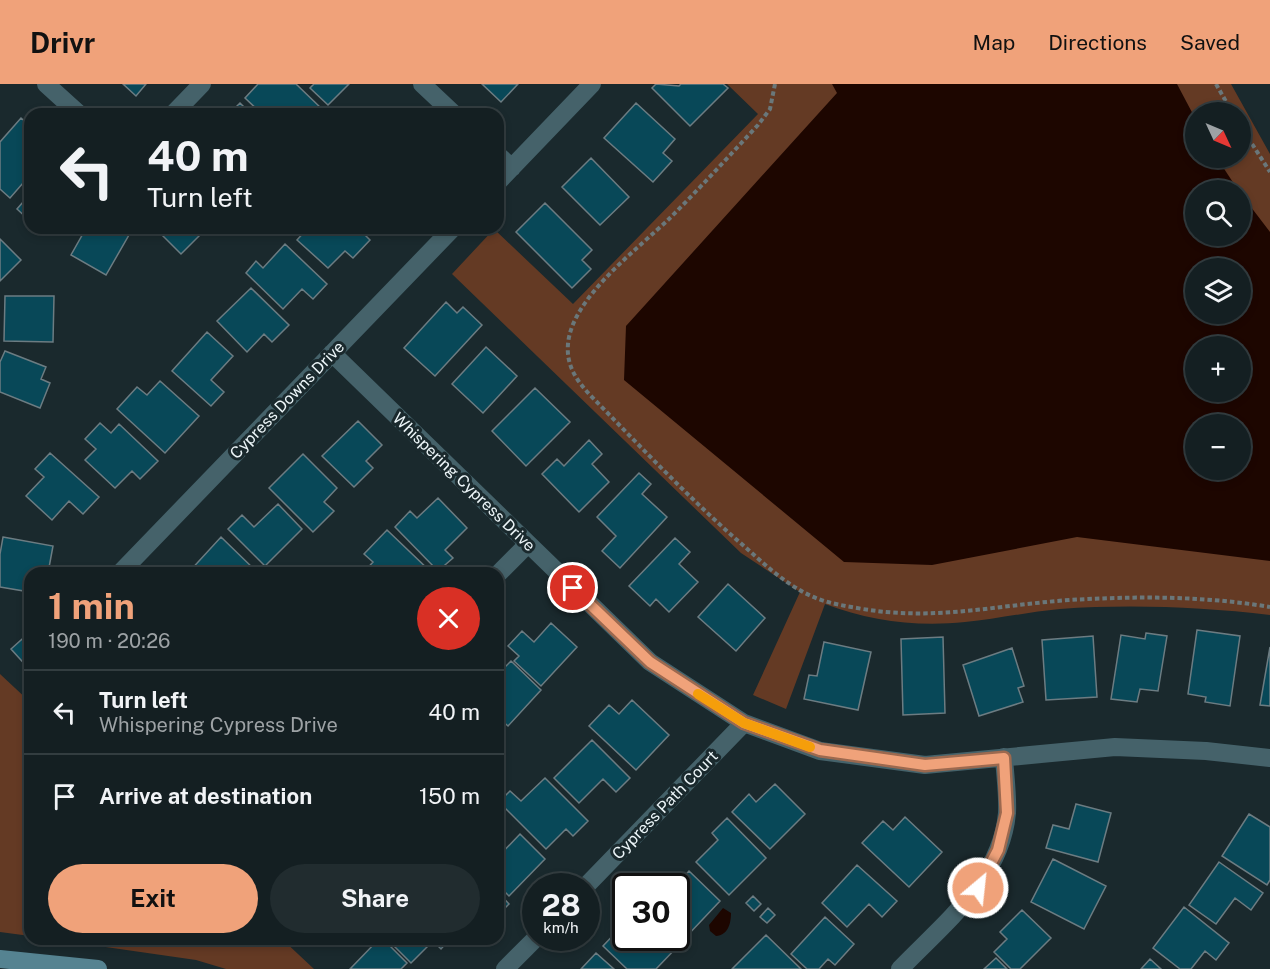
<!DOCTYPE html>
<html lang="en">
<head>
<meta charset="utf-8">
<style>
  :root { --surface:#141f22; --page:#212c2f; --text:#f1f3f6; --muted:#9da2a5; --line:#333d40; --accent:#f0a27a }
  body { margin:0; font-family:"Public Sans",sans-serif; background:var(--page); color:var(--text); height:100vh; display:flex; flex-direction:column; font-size:22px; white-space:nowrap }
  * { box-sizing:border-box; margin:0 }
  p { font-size:20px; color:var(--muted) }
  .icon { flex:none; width:33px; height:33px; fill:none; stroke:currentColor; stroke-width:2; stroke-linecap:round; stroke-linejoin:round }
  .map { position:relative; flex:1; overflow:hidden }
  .details { position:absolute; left:24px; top:483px; width:480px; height:378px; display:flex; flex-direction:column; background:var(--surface); border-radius:18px; box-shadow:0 3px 9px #0003,0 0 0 2px var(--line) }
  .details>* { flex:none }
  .hud { position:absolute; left:24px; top:24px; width:480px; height:126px; border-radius:18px; box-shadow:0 3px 9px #0003,0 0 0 2px var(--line); background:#141f22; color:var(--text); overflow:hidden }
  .needle { width:39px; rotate:134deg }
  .tools { position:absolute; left:1185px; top:18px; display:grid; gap:12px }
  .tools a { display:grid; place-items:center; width:66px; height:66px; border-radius:50%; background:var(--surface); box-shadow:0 3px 9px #0003,0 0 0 2px var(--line); font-size:30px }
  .speed { position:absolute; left:522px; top:789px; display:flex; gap:12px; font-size:30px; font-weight:700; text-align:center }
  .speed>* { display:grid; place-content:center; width:78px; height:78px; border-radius:50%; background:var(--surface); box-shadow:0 3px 9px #0003,0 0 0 2px var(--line); line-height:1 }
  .speed small { font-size:15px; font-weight:400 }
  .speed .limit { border:3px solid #111; border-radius:9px; background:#fff; color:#111 }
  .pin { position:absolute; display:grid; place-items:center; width:51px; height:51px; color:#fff; margin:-26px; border:3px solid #fff; border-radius:50%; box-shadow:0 2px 6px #0007 }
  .me { position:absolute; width:66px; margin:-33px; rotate:28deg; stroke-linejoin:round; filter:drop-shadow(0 0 4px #0008) }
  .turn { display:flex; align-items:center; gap:21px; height:126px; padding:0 24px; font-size:27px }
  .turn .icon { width:78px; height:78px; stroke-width:2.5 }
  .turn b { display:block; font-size:42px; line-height:51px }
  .round { display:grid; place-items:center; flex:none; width:63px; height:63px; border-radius:32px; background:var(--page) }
  .head { display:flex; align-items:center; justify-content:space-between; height:102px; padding:0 24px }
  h1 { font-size:36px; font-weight:700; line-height:45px; color:var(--accent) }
  .primary-button { display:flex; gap:12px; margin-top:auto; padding:12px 24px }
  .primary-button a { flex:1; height:69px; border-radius:36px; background:var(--accent); color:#111; font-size:24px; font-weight:700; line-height:69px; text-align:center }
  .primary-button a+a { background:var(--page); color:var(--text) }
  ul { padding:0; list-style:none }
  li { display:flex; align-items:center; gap:18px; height:84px; padding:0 24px; border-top:2px solid var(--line) }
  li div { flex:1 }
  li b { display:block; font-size:22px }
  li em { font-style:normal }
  header { display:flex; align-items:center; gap:36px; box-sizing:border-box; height:84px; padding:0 30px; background:var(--accent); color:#111 }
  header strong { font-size:28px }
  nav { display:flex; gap:33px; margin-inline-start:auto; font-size:21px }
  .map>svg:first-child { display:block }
  .green { fill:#643a24; fill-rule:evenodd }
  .water { fill:#1d0600; fill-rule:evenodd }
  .building { fill:#084858; stroke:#6c7c82; stroke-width:1.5 }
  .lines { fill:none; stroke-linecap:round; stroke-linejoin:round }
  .path { stroke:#6a777a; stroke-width:4; stroke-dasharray:4.5 3; stroke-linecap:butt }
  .street { stroke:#45626a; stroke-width:18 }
  .secondary { stroke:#558391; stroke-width:18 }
  .route-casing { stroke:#9c694f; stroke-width:15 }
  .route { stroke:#f0a27a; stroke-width:10 }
  .slow { stroke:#f59e0b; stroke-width:10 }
  .labels { text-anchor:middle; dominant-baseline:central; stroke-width:6; stroke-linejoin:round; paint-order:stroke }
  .street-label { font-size:16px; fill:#ecf5f8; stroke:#1a292d }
</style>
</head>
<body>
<header>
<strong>Drivr</strong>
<nav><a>Map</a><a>Directions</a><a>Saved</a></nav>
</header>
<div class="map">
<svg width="1270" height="885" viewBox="0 0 1270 885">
  <rect width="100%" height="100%" fill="#1a292d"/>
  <path class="green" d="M727,0H1231L1270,70V531C1201,523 1130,520 1060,525C1028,528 996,535 965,538C917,543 869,537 825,520L786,625L753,611L800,508L741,469L452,190L494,145L573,220L758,30ZM1196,28H1240V74H1196ZM1196,106H1240V152H1196ZM1196,184H1240V230H1196ZM1196,262H1240V308H1196ZM1196,340H1240V386H1196Z
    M0,590L30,618V852L0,848Z
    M50,855H282L314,885H226L196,876Z"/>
  <path class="water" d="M832,0H1177L1195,34L1196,74H1217L1238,106H1196V152H1240L1241,110L1270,148V477L1077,453L932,481L844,478L624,296L626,242L837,9ZM1196,184H1240V230H1196ZM1196,262H1240V308H1196ZM1196,340H1240V386H1196Z
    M723,824L731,829C731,840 728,851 716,852L710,847L709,841Z"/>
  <path class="building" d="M123,0H146L136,12Z
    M258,0H296L323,26L319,30H262L245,14Z
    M314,0H349L328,21L310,4Z
    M482,0H518L501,18Z
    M656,0L679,2L681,0H723L728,4L690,42L652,4Z
    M240,19L251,30H229Z
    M636,19L675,55L663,69L672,77L653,98L604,54Z
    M21,34L30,42V91L10,114L0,105V58Z
    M591,74L629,113L600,141L562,103Z
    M30,110V137L17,125Z
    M545,119L592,166L582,176L591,185L572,204L516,148Z
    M81,144H133L106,191L71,171L85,146Z
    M155,144H207L181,170Z
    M304,144H358L370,156L353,174L345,167L328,184L297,156L306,146Z
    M0,155L21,176L0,197Z
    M285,160L327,200L313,215L302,205L283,225L246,189L256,177L263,184Z
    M251,204L289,241L272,258L264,250L247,268L217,237Z
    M5,212H54L53,258L4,257Z
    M446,218L457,229L463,223L482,241L435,292L404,264Z
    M207,248L233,272L211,296L224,308L211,322L172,287Z
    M486,263L517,292L483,329L452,300Z
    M5,267L46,283L41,295L50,299L40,324L0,308V278Z
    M160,297L199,332L165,369L117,325L137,303L147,311Z
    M535,304L570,338L526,382L492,347Z
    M358,337L382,361L366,377L373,384L354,403L322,372Z
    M100,339L111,349L119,340L158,377L140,395L132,387L115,404L85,376L96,365L85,355Z
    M589,356L602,370L592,380L609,398L579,428L542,390L557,375L564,382Z
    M50,369L99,413L83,430L69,417L52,436L26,412L44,393L35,385Z
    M303,370L337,404L324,418L334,427L313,448L269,404Z
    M639,389L651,400L642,410L667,433L620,484L602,467L616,452L597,433Z
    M438,414L467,444L445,466L453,474L438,487L395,443L410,427L417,434Z
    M278,420L302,445L265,482L228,445L242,431L254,443Z
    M387,446L432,489H363L373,478L364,470Z
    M3,453L53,462L48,489H30V508L0,503V470Z
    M221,453L258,489H188Z
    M675,454L690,468L679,480L698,498L669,528L656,515L650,522L629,502Z
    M728,500L765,534L736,567L698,533Z
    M551,539L577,563L541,602L514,577L519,572L508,562L522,547L534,558Z
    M1197,546L1240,552L1230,622L1205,618L1206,613L1188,610Z
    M30,548V586L11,565Z
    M1146,549L1167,552L1158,607L1140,605L1137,618L1111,615L1121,551L1145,555Z
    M1093,552L1097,613L1046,616L1042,556Z
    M943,553L945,629L903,631L901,555Z
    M824,558L871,568L858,626L804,615L809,591L817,592Z
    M1270,563V622L1260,621Z
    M1012,564L1024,602L1018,604L1023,618L979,632L963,581Z
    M511,577L541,606L508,642L498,633V590Z
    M632,616L669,651L636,686L589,642L609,621L619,630Z
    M592,656L630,694L616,708L603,695L579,719L554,694Z
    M545,694L588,737L573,752L566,745L546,765L499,718L510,707L521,717Z
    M775,700L805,730L770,765L732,728L749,710L756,718Z
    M1076,720L1111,729L1098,778L1046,764L1053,741L1069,745Z
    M1249,730L1270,743V796L1267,801L1222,772Z
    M905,733L942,768L909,803L862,759L883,737L893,746Z
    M727,734L766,774L729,811L696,778L718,756L712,749Z
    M520,750L545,775L509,812L498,801V773Z
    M1053,775L1106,802L1084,845L1031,818Z
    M1219,778L1263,809L1251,826L1235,814L1216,840L1189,821Z
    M857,781L897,817L882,833L869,820L847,843L822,819Z
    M689,787L720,817L686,853L676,844L675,802Z
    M498,808L509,820L498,831Z
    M753,812L761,820L754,827L746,819Z
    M1184,823L1229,859L1216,876L1205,867L1191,885H1180L1153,864Z
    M768,824L775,831L767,839L760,833Z
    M1022,826L1051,854L1020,885H1011L994,868L1007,855L1000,848Z
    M825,833L854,860L835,881L828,875L819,885H807L791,870Z
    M620,844L626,849V854L634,856L636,854H669L678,862L656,885H627L603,862Z
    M766,851L801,885H732Z
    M379,855H383L407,879L401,885H350Z
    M387,855H450L441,865L433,857L411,879Z
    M596,869L614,885H581Z
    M996,874L1007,885H984Z
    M1150,875L1161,885H1141Z"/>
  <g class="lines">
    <path class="path" d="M775,0L770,25L758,41C729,72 700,104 670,134C638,165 572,213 568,260C566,282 577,297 591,312C639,361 686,411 737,456C759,475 780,496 805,509C822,518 839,521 857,524C934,538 995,521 1070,516C1136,512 1205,512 1270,523
      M1216,0L1232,28
      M1240,41L1270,88"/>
    <path class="street" d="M46,0L79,30
      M422,0L454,30
      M173,30L202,0
      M498,71L512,84
      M498,98L592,0
      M332,269L650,578L744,639L820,667L925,681L1115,663L1206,667L1270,674
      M120,489L453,144
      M498,490L528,460
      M586,802L744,639
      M505,885L536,854
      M900,885C943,840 1001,796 1007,729C1008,711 1005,691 1004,673"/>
    <path class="secondary" d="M0,875L98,885"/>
  </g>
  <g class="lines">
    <g class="route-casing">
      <path id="route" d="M573,504L650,578L744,639L820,666L925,681L1004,674L1007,729L998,766L978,804"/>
    </g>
    <use href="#route" class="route"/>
    <path class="slow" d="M698,610L744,639L810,663"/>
  </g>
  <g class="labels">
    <g class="street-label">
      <text transform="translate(287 316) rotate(-46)">Cypress Downs Drive</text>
      <text transform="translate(464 398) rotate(44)">Whispering Cypress Drive</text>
      <text transform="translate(665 721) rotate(-46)">Cypress Path Court</text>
    </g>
  </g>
</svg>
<div class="tools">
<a><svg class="needle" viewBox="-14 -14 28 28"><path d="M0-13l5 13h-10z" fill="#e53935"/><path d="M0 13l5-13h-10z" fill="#9da2a5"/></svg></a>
<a><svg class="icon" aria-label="search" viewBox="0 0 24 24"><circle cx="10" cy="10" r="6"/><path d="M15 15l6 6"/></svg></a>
<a><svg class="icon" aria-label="layers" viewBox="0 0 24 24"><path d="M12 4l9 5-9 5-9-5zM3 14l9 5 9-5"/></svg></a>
<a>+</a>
<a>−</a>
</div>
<div class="speed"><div>28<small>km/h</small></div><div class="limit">30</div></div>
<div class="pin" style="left:573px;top:504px;background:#d93025"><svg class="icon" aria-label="arrive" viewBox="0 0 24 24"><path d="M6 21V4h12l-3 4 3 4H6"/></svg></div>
<svg class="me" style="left:978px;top:804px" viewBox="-20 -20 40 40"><circle r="17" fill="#f0a27a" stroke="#fff" stroke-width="3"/><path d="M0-11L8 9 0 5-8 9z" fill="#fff"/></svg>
<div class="hud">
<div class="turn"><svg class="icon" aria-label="left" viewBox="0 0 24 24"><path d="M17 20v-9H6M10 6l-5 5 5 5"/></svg><div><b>40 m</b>Turn left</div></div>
</div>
<section class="details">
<div class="head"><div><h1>1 min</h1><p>190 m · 20:26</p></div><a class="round" style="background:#d93025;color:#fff"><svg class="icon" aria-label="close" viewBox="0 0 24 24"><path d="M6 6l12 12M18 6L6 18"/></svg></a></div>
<ul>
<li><svg class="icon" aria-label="left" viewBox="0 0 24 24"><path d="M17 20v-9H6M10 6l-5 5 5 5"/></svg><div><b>Turn left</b><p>Whispering Cypress Drive</p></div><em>40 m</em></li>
<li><svg class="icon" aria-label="arrive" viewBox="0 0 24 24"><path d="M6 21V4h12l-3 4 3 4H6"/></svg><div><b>Arrive at destination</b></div><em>150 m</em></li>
</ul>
<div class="primary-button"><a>Exit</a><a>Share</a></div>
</section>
</div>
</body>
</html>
